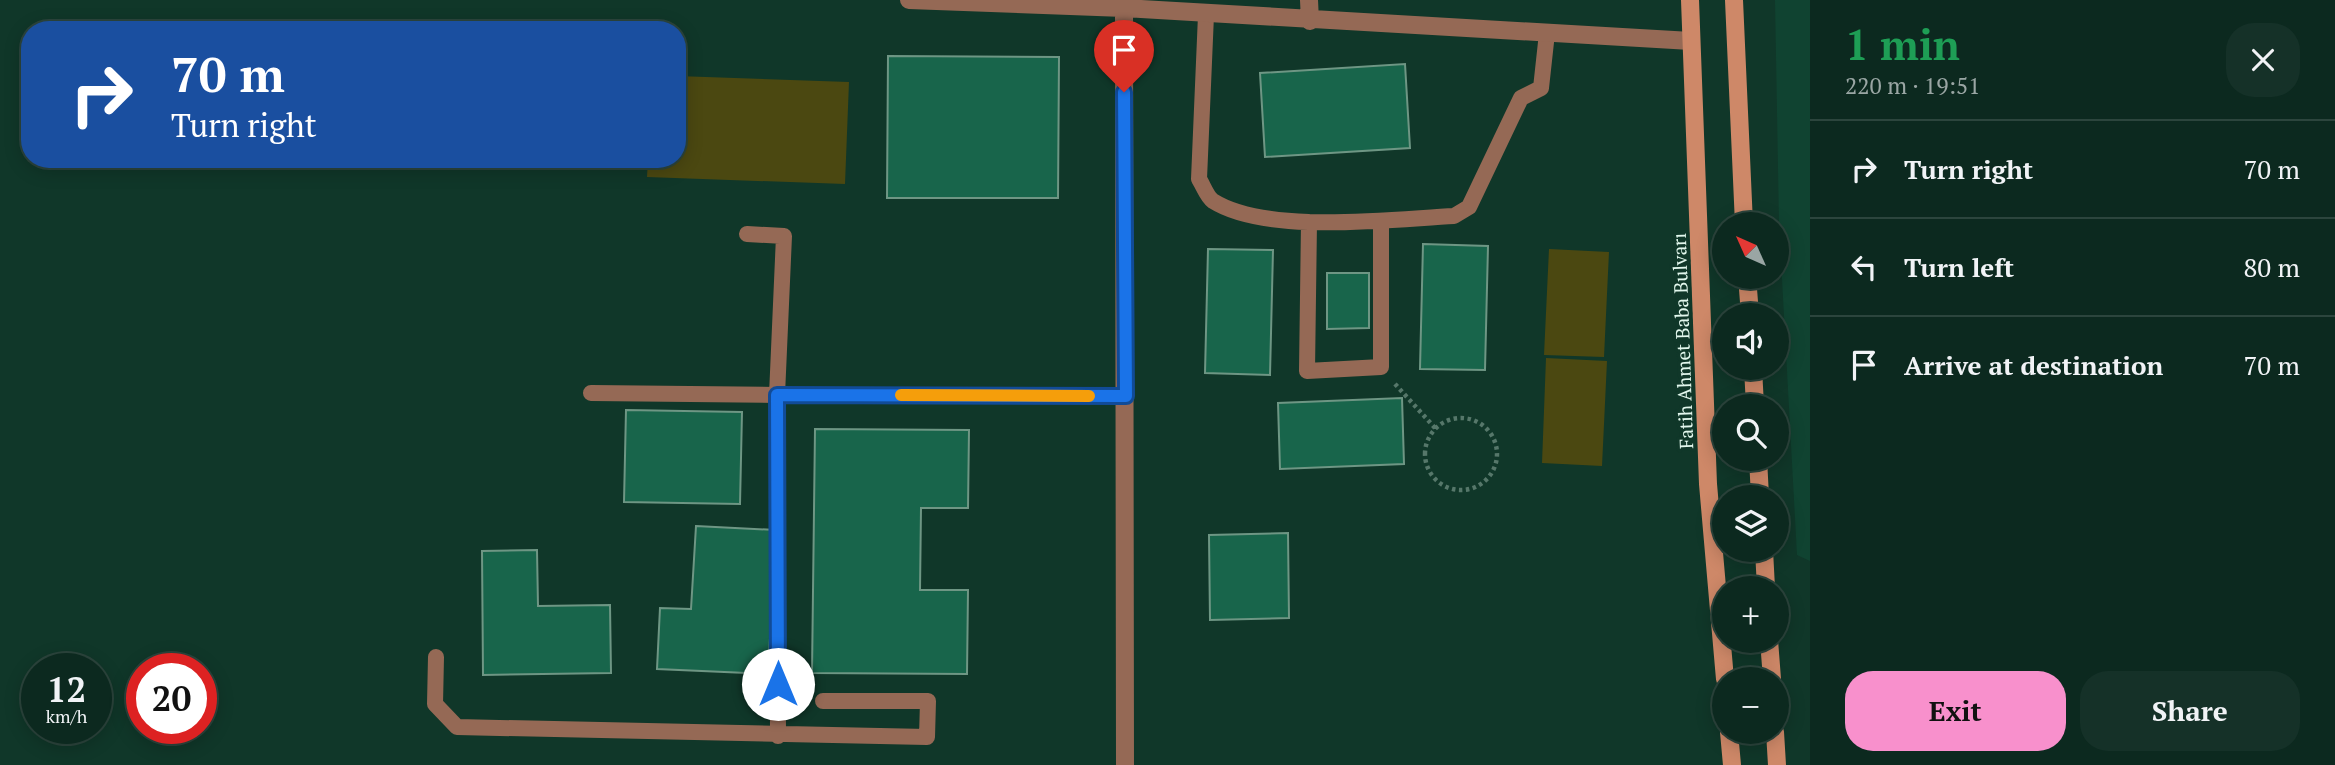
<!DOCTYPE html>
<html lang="en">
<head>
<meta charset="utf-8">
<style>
  :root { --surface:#0c291f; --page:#153128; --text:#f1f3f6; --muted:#9aa6a4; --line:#2c453d; --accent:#f890cc }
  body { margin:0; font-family:"PT Serif",serif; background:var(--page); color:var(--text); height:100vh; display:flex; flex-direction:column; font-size:26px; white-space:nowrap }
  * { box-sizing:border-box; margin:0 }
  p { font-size:23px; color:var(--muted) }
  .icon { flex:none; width:38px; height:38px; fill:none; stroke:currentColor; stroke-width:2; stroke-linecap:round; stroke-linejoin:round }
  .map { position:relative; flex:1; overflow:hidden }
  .sheet { display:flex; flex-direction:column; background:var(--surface); width:525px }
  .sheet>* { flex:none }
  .guide { position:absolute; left:21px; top:21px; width:665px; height:147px; border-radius:28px; box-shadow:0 4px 18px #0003,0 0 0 2px var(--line); background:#1a4fa0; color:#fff; overflow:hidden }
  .needle { width:46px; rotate:315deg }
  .buttons { position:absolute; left:1712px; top:212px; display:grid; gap:14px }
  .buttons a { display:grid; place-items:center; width:77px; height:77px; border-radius:50%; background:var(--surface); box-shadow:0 4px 18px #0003,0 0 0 2px var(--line); font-size:35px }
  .speed { position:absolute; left:21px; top:653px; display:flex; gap:14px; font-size:35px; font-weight:700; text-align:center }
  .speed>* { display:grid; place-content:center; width:91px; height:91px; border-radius:50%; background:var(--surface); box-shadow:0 4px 18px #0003,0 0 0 2px var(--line); line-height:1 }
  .speed small { font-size:18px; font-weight:400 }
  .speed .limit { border:10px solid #d22; background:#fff; color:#111 }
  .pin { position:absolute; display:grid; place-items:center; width:60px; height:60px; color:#fff; margin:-72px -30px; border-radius:50% 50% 50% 0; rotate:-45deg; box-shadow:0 0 7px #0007 }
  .pin .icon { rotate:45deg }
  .me { position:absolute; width:77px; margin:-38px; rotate:0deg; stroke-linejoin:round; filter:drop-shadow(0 0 5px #0008) }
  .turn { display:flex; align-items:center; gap:24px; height:147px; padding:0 35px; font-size:32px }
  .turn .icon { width:91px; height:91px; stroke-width:2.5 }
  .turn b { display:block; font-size:49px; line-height:60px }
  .round { display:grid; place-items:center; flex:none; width:74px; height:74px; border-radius:28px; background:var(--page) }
  .headline { display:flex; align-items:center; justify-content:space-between; height:119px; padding:0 35px }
  h1 { font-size:42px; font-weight:800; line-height:52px; color:#1e9e55 }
  .cta { display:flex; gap:14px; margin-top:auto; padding:14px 35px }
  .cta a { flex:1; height:80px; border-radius:28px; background:var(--accent); color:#111; font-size:28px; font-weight:800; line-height:80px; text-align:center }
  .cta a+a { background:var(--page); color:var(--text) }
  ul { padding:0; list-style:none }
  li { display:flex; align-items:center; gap:21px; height:98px; padding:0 35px; border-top:2px solid var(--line) }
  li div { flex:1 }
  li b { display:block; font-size:26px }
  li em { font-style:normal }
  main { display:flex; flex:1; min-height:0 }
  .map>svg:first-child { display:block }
  .built { fill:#104331 }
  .green { fill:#4b4811 }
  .building { fill:#18654b; stroke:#6e9684; stroke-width:2 }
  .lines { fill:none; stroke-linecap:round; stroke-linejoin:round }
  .path { stroke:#56776a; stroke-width:4.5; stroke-dasharray:3.5 3.5; stroke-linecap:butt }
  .lane { stroke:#956955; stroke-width:16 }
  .street { stroke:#956955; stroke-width:18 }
  .secondary { stroke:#ce8868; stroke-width:18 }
  .route-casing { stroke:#114b97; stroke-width:18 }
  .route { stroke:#1a73e8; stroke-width:12 }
  .slow { stroke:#f59e0b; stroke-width:12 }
  .labels { text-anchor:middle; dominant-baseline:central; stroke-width:7; stroke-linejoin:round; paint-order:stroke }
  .street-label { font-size:19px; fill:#e2f7ed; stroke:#103729 }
</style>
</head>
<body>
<main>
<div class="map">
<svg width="1810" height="765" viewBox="0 0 1810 765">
  <rect width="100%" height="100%" fill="#103729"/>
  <path class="built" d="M1775,0H1810V561L1797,555L1779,224Z"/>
  <path class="green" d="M677,76L849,82L845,184L647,177L648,159H677Z
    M1549,249L1609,252L1604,357L1544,355Z
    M1546,358L1607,361L1602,466L1542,463Z"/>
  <path class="building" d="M888,56L1059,57L1058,198H887Z
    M1405,64L1410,148L1265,157L1260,73Z
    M1423,244L1488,246L1485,370L1420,369Z
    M1208,249L1273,250L1270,375L1205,373Z
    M1327,273H1369V328L1327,329Z
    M1402,398L1404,464L1280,469L1278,403Z
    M626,410L742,412L740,504L624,502Z
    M815,429L969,430L968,508H921L920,590H968L967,674L812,673Z
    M696,526L776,530L768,674L657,669L660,608L691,609Z
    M1288,533L1289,618L1210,620L1209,535Z
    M537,550L538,606L610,605L611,673L483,675L482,551Z"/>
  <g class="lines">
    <path class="path" d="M1395,384L1436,429
      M1425 454a36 36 0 1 1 72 0a36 36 0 1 1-72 0Z"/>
    <path class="lane" d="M1206,15L1199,179C1203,185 1207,197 1213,201C1267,235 1392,219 1454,216L1469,207L1521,98L1541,88L1547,33
      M1309,222L1307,371L1381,367V222
      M747,234L784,236L777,395L1126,396
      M591,393L777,395L778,736
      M436,657L435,704L457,727L927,737L928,701H823"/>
    <path class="street" d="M909,0L1124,8L1691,41
      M1124,0L1125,765
      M1309,0L1310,21"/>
    <path class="secondary" d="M1690,0L1708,484L1725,679
      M1734,0L1744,224
      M1747,276L1750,315
      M1753,368L1755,406
      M1758,458L1760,497
      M1764,550L1766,588
      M1769,640L1772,679
      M1729,732L1732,765
      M1775,732L1777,765"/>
  </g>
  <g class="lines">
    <g class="route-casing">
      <path id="route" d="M778,684L777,395L1126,396L1124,92"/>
    </g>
    <use href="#route" class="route"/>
    <path class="slow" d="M901,395L1089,396"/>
  </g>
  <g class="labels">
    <g class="street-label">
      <text transform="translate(1682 341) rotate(-92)">Fatih Ahmet Baba Bulvarı</text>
    </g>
  </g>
</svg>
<div class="buttons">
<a><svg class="needle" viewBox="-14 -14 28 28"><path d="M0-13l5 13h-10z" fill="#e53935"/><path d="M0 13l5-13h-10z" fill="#9aa6a4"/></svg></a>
<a><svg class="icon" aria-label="sound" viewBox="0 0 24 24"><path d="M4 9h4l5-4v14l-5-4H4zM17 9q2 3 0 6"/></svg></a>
<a><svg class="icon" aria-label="search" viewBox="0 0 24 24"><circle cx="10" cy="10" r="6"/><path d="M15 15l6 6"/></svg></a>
<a><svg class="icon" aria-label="layers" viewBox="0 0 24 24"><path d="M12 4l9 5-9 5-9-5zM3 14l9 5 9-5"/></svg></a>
<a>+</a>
<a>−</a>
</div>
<div class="speed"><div>12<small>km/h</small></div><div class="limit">20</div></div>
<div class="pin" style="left:1124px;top:92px;background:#d93025"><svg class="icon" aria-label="arrive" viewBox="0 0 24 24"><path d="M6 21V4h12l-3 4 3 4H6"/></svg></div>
<svg class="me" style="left:778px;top:684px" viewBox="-20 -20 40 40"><circle r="19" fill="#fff"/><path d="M0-13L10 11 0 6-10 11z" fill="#1a73e8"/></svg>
<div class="guide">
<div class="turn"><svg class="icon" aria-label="right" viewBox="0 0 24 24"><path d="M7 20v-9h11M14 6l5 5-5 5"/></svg><div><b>70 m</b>Turn right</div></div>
</div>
</div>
<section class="sheet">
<div class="headline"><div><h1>1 min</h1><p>220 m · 19:51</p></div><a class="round"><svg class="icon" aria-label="close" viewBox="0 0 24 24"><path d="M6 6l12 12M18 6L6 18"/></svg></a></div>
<ul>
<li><svg class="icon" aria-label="right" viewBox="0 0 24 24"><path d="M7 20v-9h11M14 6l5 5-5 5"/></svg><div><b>Turn right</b></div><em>70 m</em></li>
<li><svg class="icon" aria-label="left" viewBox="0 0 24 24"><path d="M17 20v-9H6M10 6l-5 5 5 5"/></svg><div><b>Turn left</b></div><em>80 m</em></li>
<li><svg class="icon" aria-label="arrive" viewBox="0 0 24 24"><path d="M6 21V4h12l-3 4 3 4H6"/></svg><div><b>Arrive at destination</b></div><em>70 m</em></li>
</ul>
<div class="cta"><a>Exit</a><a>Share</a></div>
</section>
</main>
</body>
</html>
